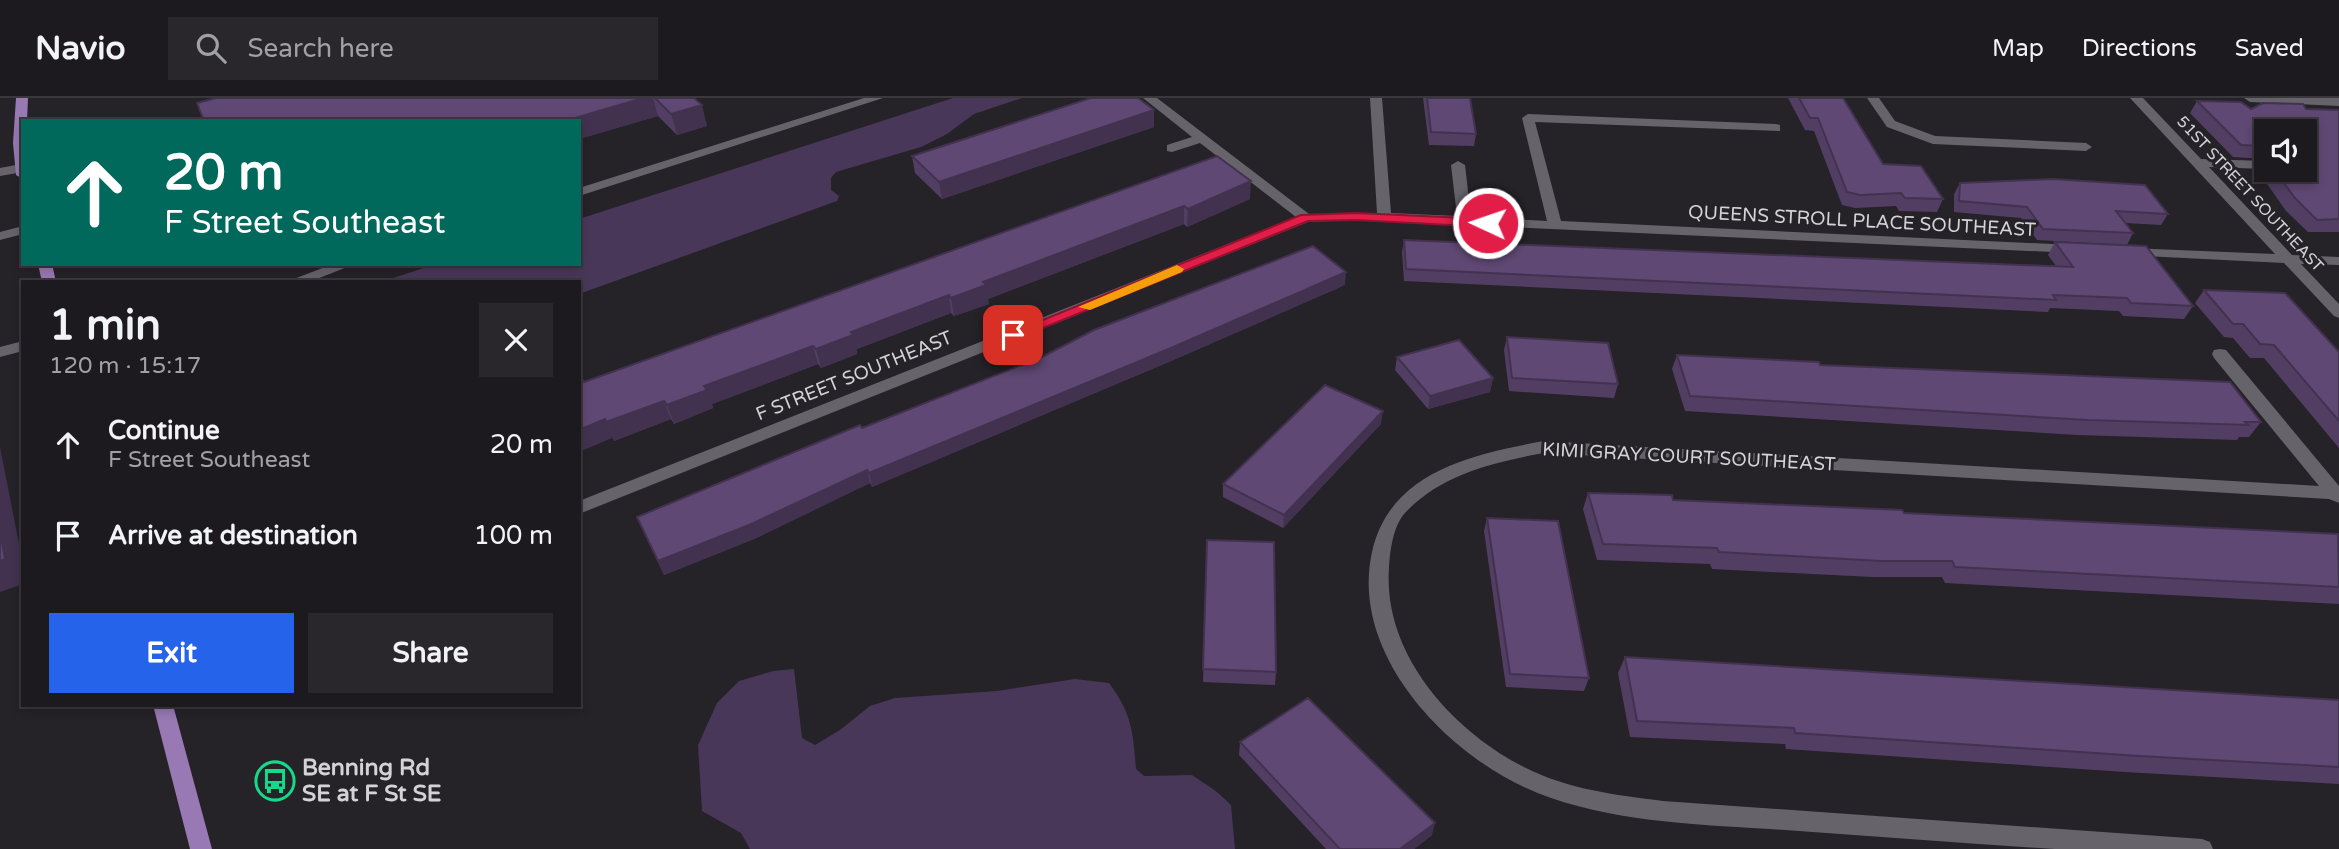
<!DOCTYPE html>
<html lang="en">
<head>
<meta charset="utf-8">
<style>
  :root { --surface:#1c1a1e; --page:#29272b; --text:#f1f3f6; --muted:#a0a1a4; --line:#3a383c; --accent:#2563eb }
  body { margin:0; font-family:"Varela Round",sans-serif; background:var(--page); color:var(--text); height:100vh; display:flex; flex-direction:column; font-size:26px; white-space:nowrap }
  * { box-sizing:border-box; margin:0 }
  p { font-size:23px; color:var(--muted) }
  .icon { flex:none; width:38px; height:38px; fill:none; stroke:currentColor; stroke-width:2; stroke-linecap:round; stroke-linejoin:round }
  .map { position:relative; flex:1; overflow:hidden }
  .panel { position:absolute; left:21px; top:182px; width:560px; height:427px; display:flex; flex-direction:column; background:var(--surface); border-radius:0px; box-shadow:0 4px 10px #0003,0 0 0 2px var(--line) }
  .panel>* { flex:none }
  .hud { position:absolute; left:21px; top:21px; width:560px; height:147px; border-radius:0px; box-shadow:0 4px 10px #0003,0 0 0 2px var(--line); background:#00695c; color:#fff; overflow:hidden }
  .buttons { position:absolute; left:2254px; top:21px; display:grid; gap:14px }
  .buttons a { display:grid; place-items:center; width:63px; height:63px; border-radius:0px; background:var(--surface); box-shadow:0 4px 10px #0003,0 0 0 2px var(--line); font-size:35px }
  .pin { position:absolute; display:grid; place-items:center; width:60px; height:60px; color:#fff; margin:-30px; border-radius:14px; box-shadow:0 4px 10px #0006 }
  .me { position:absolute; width:77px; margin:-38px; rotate:273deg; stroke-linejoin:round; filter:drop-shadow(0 0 5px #0008) }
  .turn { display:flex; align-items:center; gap:24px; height:147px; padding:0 28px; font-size:32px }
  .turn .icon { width:91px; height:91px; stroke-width:2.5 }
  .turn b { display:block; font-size:49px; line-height:60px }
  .round { display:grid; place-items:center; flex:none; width:74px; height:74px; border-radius:0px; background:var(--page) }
  .summary { display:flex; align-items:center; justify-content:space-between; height:119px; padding:0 28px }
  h1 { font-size:42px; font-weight:800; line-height:52px }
  .cta { display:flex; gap:14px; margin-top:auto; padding:14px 28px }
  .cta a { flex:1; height:80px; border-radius:0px; background:var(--accent); color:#fff; font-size:28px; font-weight:800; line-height:80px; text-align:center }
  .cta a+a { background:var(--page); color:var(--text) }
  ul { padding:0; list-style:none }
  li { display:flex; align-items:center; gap:21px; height:91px; padding:0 28px }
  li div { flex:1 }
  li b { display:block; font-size:26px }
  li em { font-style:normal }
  header { display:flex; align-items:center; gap:42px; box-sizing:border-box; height:98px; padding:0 35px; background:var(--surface); border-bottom:2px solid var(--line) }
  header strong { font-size:33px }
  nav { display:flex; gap:38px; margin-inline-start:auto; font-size:24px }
  .search { width:490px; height:63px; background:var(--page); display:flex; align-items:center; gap:18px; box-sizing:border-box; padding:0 24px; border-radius:0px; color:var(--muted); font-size:26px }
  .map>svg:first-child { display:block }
  .green { fill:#49375a }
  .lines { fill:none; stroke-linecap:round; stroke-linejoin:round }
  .minor { fill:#67636b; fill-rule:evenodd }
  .major { fill:#9879b3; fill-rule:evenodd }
  .wall { fill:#523e63 }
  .shaded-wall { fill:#423250 }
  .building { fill:#5f4873; stroke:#423250; stroke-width:2 }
  .route { fill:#e11d48; stroke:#92132f; stroke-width:2 }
  .slow { fill:#f59e0b }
  .labels { text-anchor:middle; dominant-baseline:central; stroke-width:6; stroke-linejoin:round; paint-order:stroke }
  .far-street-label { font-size:16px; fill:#d4d2d6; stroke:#252228 }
  .street-label { font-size:19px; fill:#d4d2d6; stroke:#252228 }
  .near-poi-label { font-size:23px; font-weight:bold; fill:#d4d2d6; stroke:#252228; text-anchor:start }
</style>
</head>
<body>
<header>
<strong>Navio</strong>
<div class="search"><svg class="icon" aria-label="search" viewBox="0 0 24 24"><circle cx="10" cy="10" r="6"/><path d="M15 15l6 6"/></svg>Search here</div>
<nav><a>Map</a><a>Directions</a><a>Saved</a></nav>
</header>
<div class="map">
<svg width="2339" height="751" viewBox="0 0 2339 751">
  <rect width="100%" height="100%" fill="#252228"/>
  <path class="green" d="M953,0H1022L974,16L947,36L921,49L836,74L831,80V92L839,98L837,103L579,196V184H381L436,166H579V121Z
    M794,571L802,640L815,647L840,632L870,608L895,600L997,593L1075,581L1109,585C1132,616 1133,634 1136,671L1144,678L1192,677L1217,694L1231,707L1235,751H750L741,735L702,713L698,647L717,605L739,583L773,573Z"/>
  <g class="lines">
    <path class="minor" d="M864,0H883L579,98V90Z
      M1143,0H1157L1309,116L1377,115L1370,0H1382L1391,115L1457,118L1451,67L1458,63L1465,67L1471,119L1547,123L1522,20L1528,16L1776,26L1780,27V33L1535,24L1561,123L2073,147L2080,151L2073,155L1356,122L1308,124L579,416V403L1296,119L1200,45L1172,54L1167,53V47L1192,39Z
      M1867,0H1879L1895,23L1935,38L2086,45L2092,49L2086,53L1933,46L1887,29Z
      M2130,0H2143L2201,61L2266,63V71L2209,69L2292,157L2339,159V167L2301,166L2339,206V220L2334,218L2284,165L2124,157V151L2129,150L2275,156Z
      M2244,0H2339V8L2250,4Z
      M21,66L23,74L0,78V70Z
      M23,128V136L0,142V134Z
      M333,166H355L309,184H286Z
      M23,243V253L0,259V249Z
      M2220,251L2226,252L2339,388V405L2329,401L1544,355C1495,364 1441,376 1405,415C1393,428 1390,453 1389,470C1383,554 1449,629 1520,667C1564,691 1614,697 1663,703L2202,741L2210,744L2213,751C2161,751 2107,751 2055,751C1969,746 1884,739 1799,733C1717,727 1630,727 1551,700C1458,669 1348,562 1372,454C1390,373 1473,356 1544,343L2319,388L2214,260L2212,256L2214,252Z"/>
    <path class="major" d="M16,0H28L27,23H23V81L16,77L13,45Z
      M38,166H52L56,184H42Z
      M153,607H173L212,751H190Z"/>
  </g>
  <path class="wall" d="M216,0H694L707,28L677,37L658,18L579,41V23Z
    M1423,0H1470L1476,36L1474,48L1429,47Z
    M1788,0H1843L1883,66L1943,101L1937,114L1899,113L1896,108L1855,110L1842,107L1814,33L1805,32Z
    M2197,3L2251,11H2306L2339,12V134H2308L2286,113L2258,73L2266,62V72H2305L2266,33V61L2233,59L2190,15Z
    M1154,12V29L942,101L915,75L912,58Z
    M1217,58L1250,101L1187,129L1184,126L988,201L989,206L954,218L951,215L857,251V256L821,270L818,266L712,306L713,310L674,326L671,321L614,343L584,284Z
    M1960,85L2168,116L2161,127L2125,125L2133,135L2127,147L2037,142L2021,120L1954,114V96Z
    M1404,142L2056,168L2048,157L2055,144L2193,208L2184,221L2123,218L2119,213L2050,210L2048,214L1404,183L1402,154Z
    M1345,187L1171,263L872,389L870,385L754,441L664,477L637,419L862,330Z
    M2204,192L2339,254V350L2264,260H2250L2233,240L2224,239L2195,205Z
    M1507,239L1618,286L1614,300L1509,293L1504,252Z
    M1677,257L1820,267L2261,324L2249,339H2239L2237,342L2077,337L1685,313L1672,271Z
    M1397,259L1493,280L1490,294L1428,311L1395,272Z
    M1381,326L1283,430L1223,399V386Z
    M1588,395L1673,402L1904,415L2339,437V506L1945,485L1942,479H1872L1712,471L1710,466L1597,462L1583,411Z
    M1487,420L1589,580L1584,593L1506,589L1484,433Z
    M1207,442L1276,574L1275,587L1203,584Z
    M1625,559L2339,602V686L2125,674L1786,651L1785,646L1630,639L1618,575Z
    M1240,644L1432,737L1414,751H1326L1239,657Z"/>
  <path class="shaded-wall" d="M643,0H653L658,18L579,41V23H565Z
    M702,7L707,28L677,37L671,16Z
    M1154,12V29L942,101L939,84Z
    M1251,83L1250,101L1187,129L1188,111Z
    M1184,108V126L988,201L989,206L954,218L951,200L983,184Z
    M1346,174L1345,187L1171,263L872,389L869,375Z
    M949,197L951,215L857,251V256L821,270L816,251L851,234Z
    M813,248L818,266L712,306L713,310L674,326L667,307L704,288Z
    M1493,280L1490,294L1428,311L1430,298Z
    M664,303L671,321L614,343L606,324Z
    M1383,313L1381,326L1283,430L1284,417Z
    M605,321L612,340L579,354V332Z
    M0,349L23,466V486L0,494Z
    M867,372L870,385L754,441L664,477L658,463Z
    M1435,725L1432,737L1414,751H1400Z"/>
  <path class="building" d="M216,0H643L565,23H204L197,5Z
    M655,0H694L702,7L671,16Z
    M1091,0H1138L1154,12L939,84L912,58Z
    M1427,0H1470L1476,36L1431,34Z
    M1799,0H1843L1883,66L1921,68L1943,101L1905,100L1901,95L1860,97L1847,94L1818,20H1810Z
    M2197,3L2241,4L2251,11L2263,5L2303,6L2306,11L2339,12V121L2317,122L2295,100L2274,72H2305V33H2266V48L2241,47Z
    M1217,58L1251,83L1188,111L1184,108L983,184L986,187L951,200L949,197L851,234L853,237L816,251L813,248L704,288L707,292L667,307L664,303L606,324L605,321L579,332V282L582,281L584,284Z
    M2053,81L2145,87L2168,116L2116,113L2133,135L2043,131L2027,109L1959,103L1960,85Z
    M1404,142L2073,169L2055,144L2146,148L2193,208L2131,205L2127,200L2053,197L2056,202L1406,171Z
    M1313,148L1346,174L1171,250L869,375L867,372L749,427L658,463L637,419L860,327L862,330L1042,259L1094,232Z
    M2204,192L2285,195L2339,254V323L2274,247L2260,246L2243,226H2233Z
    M1507,239L1608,245L1618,286L1512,280Z
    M1459,242L1493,280L1430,298L1397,259Z
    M1677,257L1819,264L1820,267L2230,284L2261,324H2245L2248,327L2087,322L1690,298Z
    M1325,287L1383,313L1284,417L1223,386Z
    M1588,395L1672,397L1673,402L1902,412L1904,415L2338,436L2339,489L1955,469L1952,463H1881L1719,454L1717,450L1603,446Z
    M1487,420L1558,423L1589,580L1510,576Z
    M0,433L5,461L0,463Z
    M1207,442L1274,444L1276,574L1203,571Z
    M1625,559L2339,602V669L2139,658L1795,635L1794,630L1637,623Z
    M1308,600L1435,725L1400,751H1340L1240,644Z"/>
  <path class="route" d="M1356,115L1488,121L1494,125L1488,129L1356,122L1308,123L1018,240L1013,242L1006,237L1301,117Z"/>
  <path class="slow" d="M1177,167L1184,171L1182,174L1090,212L1078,209Z"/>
  <defs>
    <g id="bus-ring" transform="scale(2.0125)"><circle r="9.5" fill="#252228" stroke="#16d989" stroke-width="1.5"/><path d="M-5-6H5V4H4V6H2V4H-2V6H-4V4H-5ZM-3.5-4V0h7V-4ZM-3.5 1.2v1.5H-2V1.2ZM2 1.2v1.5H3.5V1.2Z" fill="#16d989"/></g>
  </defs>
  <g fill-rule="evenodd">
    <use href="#bus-ring" x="275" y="683"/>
  </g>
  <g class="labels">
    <g class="far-street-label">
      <text transform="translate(2250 96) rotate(47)">51ST STREET SOUTHEAST</text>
    </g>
    <g class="street-label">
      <text transform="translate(1862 123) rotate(3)">QUEENS STROLL PLACE SOUTHEAST</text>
      <text transform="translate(854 278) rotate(-22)">F STREET SOUTHEAST</text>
      <text transform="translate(1689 359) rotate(3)">KIMI GRAY COURT SOUTHEAST</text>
    </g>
    <g class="near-poi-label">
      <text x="302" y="670">Benning Rd<tspan x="302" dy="26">SE at F St SE</tspan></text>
    </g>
  </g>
</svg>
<div class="buttons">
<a><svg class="icon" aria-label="sound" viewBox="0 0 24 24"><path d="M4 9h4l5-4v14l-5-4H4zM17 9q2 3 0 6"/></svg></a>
</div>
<div class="pin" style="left:1013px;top:237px;background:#d93025"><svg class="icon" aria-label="arrive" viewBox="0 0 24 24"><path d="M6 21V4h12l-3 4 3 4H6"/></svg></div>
<svg class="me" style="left:1488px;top:125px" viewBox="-20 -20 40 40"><circle r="17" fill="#e11d48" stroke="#fff" stroke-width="3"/><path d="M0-11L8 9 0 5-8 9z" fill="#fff"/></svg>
<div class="hud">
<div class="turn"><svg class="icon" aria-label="ahead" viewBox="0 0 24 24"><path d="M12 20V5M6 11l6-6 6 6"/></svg><div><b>20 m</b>F Street Southeast</div></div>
</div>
<section class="panel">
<div class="summary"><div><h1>1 min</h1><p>120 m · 15:17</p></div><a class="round"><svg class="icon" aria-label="close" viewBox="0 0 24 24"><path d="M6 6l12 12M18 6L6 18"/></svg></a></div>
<ul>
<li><svg class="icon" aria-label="ahead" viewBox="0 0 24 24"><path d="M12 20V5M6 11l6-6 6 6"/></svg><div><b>Continue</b><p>F Street Southeast</p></div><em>20 m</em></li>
<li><svg class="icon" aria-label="arrive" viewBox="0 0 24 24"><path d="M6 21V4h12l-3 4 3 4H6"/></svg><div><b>Arrive at destination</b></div><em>100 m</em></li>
</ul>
<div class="cta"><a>Exit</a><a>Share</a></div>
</section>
</div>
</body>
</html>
